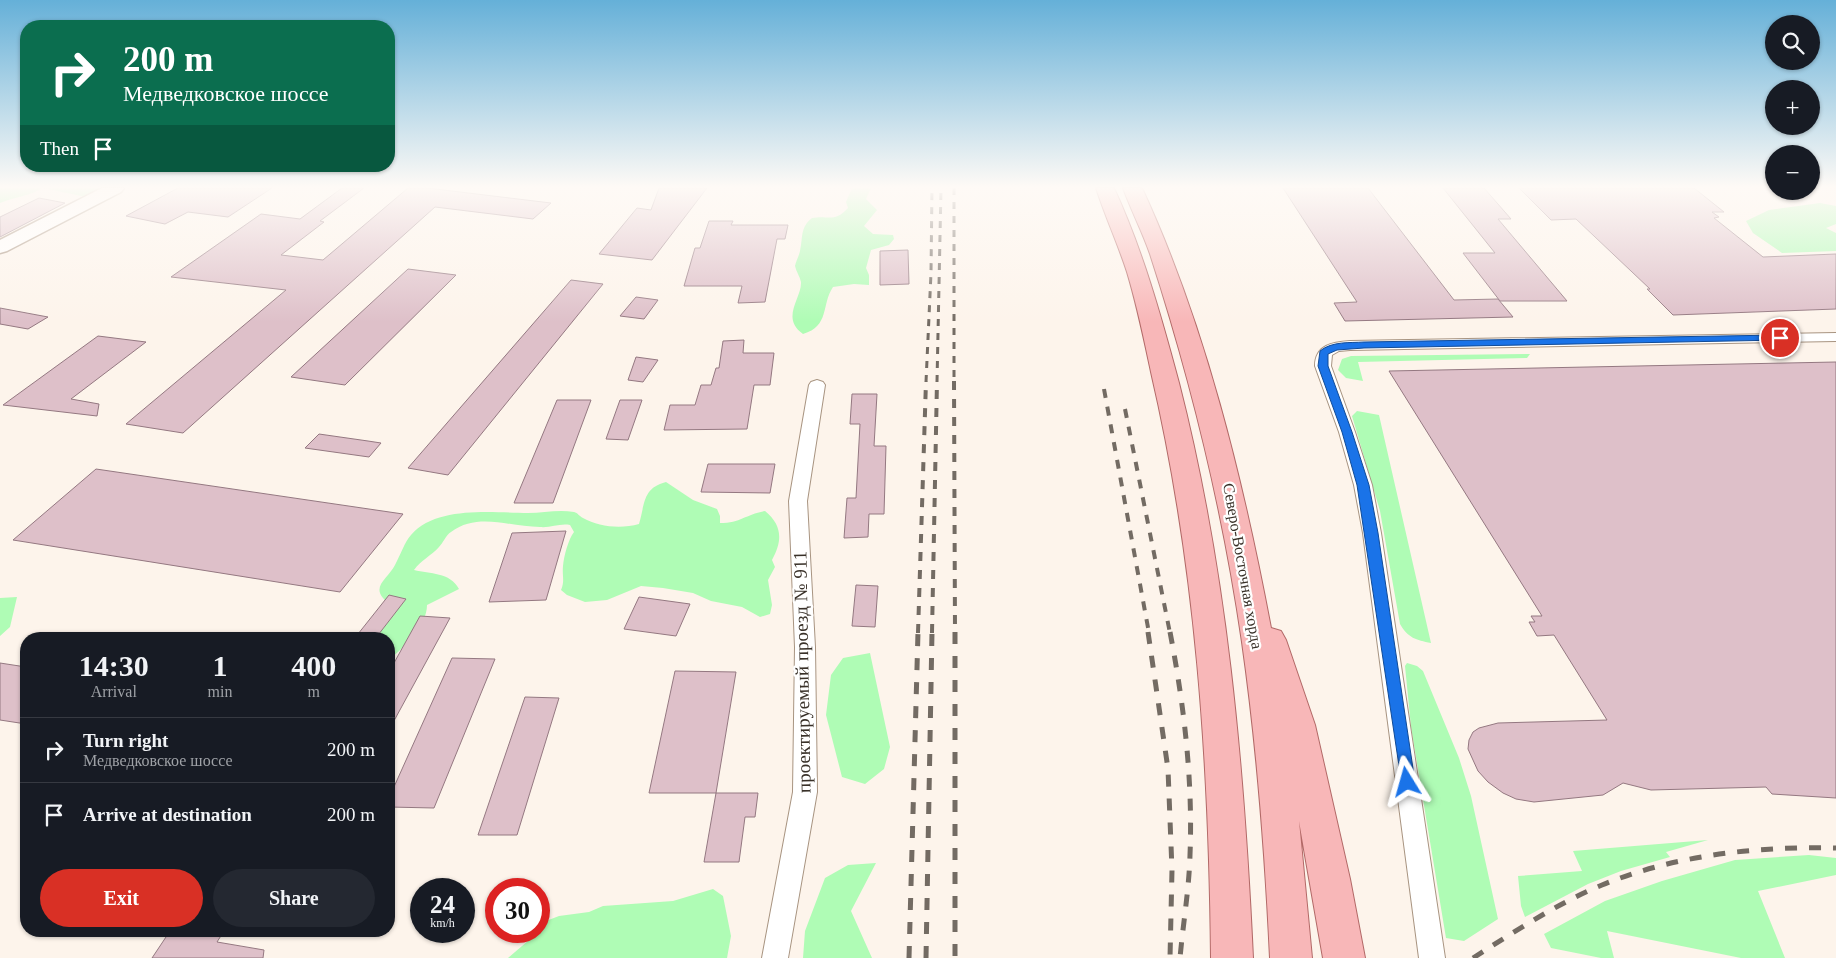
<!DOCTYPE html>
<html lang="en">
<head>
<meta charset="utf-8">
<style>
  :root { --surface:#171b24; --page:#242831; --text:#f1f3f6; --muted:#9ea1a6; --line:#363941; --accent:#d93025 }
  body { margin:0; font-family:Georgia,serif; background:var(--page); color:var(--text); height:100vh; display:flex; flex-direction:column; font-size:19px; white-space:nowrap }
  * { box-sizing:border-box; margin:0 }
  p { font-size:16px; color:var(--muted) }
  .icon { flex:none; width:28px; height:28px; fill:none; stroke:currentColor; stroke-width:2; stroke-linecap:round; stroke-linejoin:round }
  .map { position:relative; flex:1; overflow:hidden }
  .sheet { position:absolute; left:20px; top:632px; width:375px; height:305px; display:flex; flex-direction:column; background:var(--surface); border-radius:20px; box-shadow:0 1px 4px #0004 }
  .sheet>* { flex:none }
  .guide { position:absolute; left:20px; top:20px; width:375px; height:152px; border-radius:20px; box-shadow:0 1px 4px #0004; background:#0b6e4f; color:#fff; overflow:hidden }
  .fabs { position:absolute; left:1765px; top:15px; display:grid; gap:10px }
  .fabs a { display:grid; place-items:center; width:55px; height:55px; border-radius:50%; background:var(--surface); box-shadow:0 1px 4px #0004; font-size:25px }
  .speed { position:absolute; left:410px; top:878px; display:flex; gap:10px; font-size:25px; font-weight:700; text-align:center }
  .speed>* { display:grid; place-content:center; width:65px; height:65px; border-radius:50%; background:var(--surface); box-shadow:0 1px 4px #0004; line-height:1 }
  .speed small { font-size:12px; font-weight:400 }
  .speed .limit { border:8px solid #d22; background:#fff; color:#111 }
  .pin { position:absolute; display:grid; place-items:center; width:42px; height:42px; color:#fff; margin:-21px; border:2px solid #fff; border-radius:50%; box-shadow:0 1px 5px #0007 }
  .me { position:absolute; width:55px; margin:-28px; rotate:352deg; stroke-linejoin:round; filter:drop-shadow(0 0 4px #0008) }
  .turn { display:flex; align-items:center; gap:18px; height:105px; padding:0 20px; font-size:22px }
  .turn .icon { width:65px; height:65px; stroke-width:2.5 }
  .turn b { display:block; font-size:35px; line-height:42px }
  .then { display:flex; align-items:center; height:48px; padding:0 20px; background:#0003; gap:10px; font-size:19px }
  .eta { display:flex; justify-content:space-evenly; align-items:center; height:85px; text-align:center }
  .eta b { font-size:30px; font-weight:800; line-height:35px }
  .action { display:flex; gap:10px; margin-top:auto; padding:10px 20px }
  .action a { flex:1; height:58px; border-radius:30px; background:var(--accent); color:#fff; font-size:20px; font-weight:800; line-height:58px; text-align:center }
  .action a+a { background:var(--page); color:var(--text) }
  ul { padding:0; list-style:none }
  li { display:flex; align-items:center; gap:15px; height:65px; padding:0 20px; border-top:1px solid var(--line) }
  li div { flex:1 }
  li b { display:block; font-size:19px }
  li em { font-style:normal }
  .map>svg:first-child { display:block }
  .green { fill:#affcb5 }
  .building { fill:#dec0c9; stroke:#947881 }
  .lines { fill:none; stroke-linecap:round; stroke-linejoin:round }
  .street-casing { stroke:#a89481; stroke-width:2 }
  .secondary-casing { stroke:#a89481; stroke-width:3 }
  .primary-casing { stroke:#b26967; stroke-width:2 }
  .street { fill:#fff; fill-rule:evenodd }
  .secondary { fill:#fff; fill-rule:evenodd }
  .primary { fill:#f8b7b8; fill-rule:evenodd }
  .rail-far2 { stroke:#736b63; stroke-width:3; stroke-dasharray:7 7; stroke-linecap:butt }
  .rail-far1 { stroke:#736b63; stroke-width:4; stroke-dasharray:9 9; stroke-linecap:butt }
  .rail { stroke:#736b63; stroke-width:5; stroke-dasharray:12 12; stroke-linecap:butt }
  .route { fill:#1a73e8; stroke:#114b97 }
  .labels { text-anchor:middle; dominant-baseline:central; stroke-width:4.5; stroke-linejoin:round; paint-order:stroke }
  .street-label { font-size:16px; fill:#393129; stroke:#fff }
  .near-street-label { font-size:19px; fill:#393129; stroke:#fff }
</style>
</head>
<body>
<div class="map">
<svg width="1836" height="958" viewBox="0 0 1836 958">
  <rect width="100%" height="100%" fill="#fdf4eb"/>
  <path class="green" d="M0,188H42C30,196 14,197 0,203Z
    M43,188H103L86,197Z
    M852,188H871L866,199L877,210L864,226L873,234L893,235L894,239L889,245L871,250L866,268L869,275V285L854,284L833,287C821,305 830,326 803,334C780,318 802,298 801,282C800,277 796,271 795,266C796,261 799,256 800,251C803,238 800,227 812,218C829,215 834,223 848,208L846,202Z
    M1820,203L1836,206V224L1826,228L1836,233V251L1782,253L1753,233L1746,221L1769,210Z
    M1530,354L1527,358L1358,362L1363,381L1346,378L1338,370L1342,359L1351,356Z
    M1357,411L1379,415L1431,643C1416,640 1408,638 1400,624L1380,511L1352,416Z
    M666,482L693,500L717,509L720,516V523C741,523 746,514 765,511C782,525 783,540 772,560L775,567L768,580L772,605L770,614L760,617L742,607L711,601L693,593L663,588L641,586L607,600L585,602L567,595L561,590C565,581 562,576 563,566C564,556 568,540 574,532L570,525C560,523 551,528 540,527C510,527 478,512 451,532C446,535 443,543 439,547C431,556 421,560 414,570C430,574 450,572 459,589L427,605C427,626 404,647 389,660V639H374L387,602C369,587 388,579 395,565C400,556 405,541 411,535C437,505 494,513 528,513C543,513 559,509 574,512C578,513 579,516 583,518C599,527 621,529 639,524C645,505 642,488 666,482Z
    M17,597L10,627L0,636V598Z
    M870,653L890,747L884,769L865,784L842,777L826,715L831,675L843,658Z
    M1407,663L1417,666L1423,671L1459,758L1471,796L1498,919L1464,941L1446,938L1411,727L1405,666Z
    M1708,840L1666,852L1670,857L1621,871L1588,884L1525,917L1521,906L1518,876L1582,871L1573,851Z
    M1809,855L1836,858V875L1758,891L1785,958H1741L1607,931L1614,958H1601L1551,948L1544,934L1605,901L1662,881L1735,860Z
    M876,863L851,911L872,958H803L805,931L825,878L848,865Z
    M713,889L723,896L731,936L727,958H508L536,934L546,921L559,916L589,912L603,906L673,901Z"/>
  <path class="building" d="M178,188H272L228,217L188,212L165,224L126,216Z
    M342,188H364L320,221L324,222L281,255L323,260L408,188H427L551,203L533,219L435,207L183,433L126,424L286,290L171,277L261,214L300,219Z
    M659,188H707L652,260L599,254L637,208L651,210Z
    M1283,188H1368L1454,300L1498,299L1513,317L1345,321L1334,303L1357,302Z
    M1443,188H1484L1511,219H1498L1567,301H1500L1463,253H1495Z
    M1519,188H1694L1724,212H1712L1719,217L1714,218L1763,257L1836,254V309L1673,315L1647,289H1650L1576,219L1551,220Z
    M39,198L65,203L0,237V217Z
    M709,221H733L731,225H788L785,239H777L765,302L738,303L742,286H684L695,248H700Z
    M908,250L909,284L880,285V251Z
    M408,269L456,275L345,385L291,377Z
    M571,280L603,284L448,475L408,468Z
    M636,297L658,300L644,319L620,316Z
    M0,308L48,317L28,329L0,324Z
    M98,336L146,342L71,399L99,404L97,416L3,405Z
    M744,340L743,353H774L770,385H754L747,429L664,430L670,405H695L701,385H711L716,368H719L723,341Z
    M636,357L658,360L643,382L628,380Z
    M1836,362V798L1772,794L1766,787L1651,790L1623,783L1603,795L1534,802L1516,799L1503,793L1488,782L1478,771L1468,749L1469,740L1473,732L1479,728L1498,723L1607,720L1554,635L1537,636L1529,622H1535L1531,616H1542L1389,371Z
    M852,394H877L874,446H886L884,514H869L868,537L844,538L847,498H856L860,424H850Z
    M557,400H591L553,503H514Z
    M620,400H642L628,440L606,439Z
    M319,434L368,441L381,443L369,457L305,448Z
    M708,464H775L770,493L701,492Z
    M96,469L403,514L340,592L13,540Z
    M566,531L546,600L489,602L512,533Z
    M856,585L878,586L875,627L852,626Z
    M389,595L406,599L375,639H354Z
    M639,597L690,604L676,636L624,629Z
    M420,616L450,618L389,730V672Z
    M452,658L495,659L434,808L389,807V798Z
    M0,663L26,667V724L0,720Z
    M675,671L736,672L716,793H649Z
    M525,697L559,698L517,835H478Z
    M716,793H758L755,817H745L739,862H704Z
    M170,931H224L217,942L264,950L263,958H152Z"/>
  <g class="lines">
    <g class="street-casing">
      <path id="street" d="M1836,333V341L1350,350L1339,351L1332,355L1331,366L1355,432L1372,485L1381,533L1445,958H1419L1363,533L1354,485L1339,432L1315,366C1315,345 1333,342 1350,341Z
        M817,380L823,382L825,385L807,501L815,647L817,792L788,958H762L793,792L795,647L789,501L809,385L811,382Z"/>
    </g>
    <g class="secondary-casing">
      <path id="secondary" d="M102,188H124L121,192L7,251L0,253V240Z"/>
    </g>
    <g class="primary-casing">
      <path id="primary" d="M1096,188H1114C1143,251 1161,316 1179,383C1227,571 1244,764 1253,958H1211C1209,760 1196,565 1151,372C1144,339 1137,305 1127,272C1118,244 1105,216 1096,188Z
        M1123,188H1142C1205,324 1243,480 1271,628L1281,631L1286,640L1315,725L1350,879L1365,958H1323L1299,821L1312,958H1270C1265,852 1257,747 1242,642C1223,511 1191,380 1150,254C1142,231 1131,210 1123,188Z"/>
    </g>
    <use href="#street" class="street"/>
    <use href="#secondary" class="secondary"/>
    <use href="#primary" class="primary"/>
    <path class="rail-far2" d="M954,188V382
      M926,382L931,273L932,188
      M937,382L941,188"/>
    <path class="rail-far1" d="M954,381L955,633
      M1104,389L1149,633
      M1125,409L1170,633
      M918,633L926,381
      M932,633L937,381"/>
    <path class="rail" d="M955,632V958
      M1148,632L1168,769L1172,870L1170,958
      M1170,632C1184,705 1193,780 1190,855C1189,890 1183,924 1180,958
      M909,958L918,632
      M926,958L932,632
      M1473,958C1514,932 1556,904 1602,885C1675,855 1757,846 1836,848"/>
  </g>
  <linearGradient id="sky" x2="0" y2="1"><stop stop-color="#65b0d8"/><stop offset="0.58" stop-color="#fefaf6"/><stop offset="1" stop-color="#fefaf6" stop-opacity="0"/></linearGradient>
  <rect width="1836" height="322" fill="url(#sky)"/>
  <path class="route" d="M1780,335L1783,336V340L1364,348L1337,350L1328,354V366L1352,432L1369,485L1378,533L1415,782L1412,786L1407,788L1402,786L1357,485L1342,432L1318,366L1320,351C1332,341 1350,343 1364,342Z"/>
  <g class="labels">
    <g class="street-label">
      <text transform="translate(1243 566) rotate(80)">Северо-Восточная хорда</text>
    </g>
    <g class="near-street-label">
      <text transform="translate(802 672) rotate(-91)">проектируемый проезд № 911</text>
    </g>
  </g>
</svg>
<div class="fabs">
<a><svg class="icon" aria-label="search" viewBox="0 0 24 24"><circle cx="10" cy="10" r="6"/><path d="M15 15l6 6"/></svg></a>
<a>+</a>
<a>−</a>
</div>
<div class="speed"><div>24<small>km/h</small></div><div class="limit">30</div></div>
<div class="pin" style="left:1780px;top:338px;background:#d93025"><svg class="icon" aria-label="arrive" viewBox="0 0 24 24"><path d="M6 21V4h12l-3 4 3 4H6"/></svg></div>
<svg class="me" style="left:1407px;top:782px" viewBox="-20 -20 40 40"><path d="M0-17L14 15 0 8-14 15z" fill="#1a73e8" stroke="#fff" stroke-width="4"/></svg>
<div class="guide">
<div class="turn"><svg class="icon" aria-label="right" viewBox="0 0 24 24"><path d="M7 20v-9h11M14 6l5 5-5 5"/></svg><div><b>200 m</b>Медведковское шоссе</div></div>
<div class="then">Then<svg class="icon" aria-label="arrive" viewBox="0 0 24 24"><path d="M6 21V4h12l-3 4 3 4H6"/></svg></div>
</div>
<section class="sheet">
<div class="eta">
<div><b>14:30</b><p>Arrival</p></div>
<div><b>1</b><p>min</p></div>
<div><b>400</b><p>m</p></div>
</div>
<ul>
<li><svg class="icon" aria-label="right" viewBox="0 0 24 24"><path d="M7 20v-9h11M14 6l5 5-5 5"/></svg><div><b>Turn right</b><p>Медведковское шоссе</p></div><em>200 m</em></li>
<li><svg class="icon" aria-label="arrive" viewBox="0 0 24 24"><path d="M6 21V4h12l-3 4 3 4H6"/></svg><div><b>Arrive at destination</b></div><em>200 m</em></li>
</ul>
<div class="action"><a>Exit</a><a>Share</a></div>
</section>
</div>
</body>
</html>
